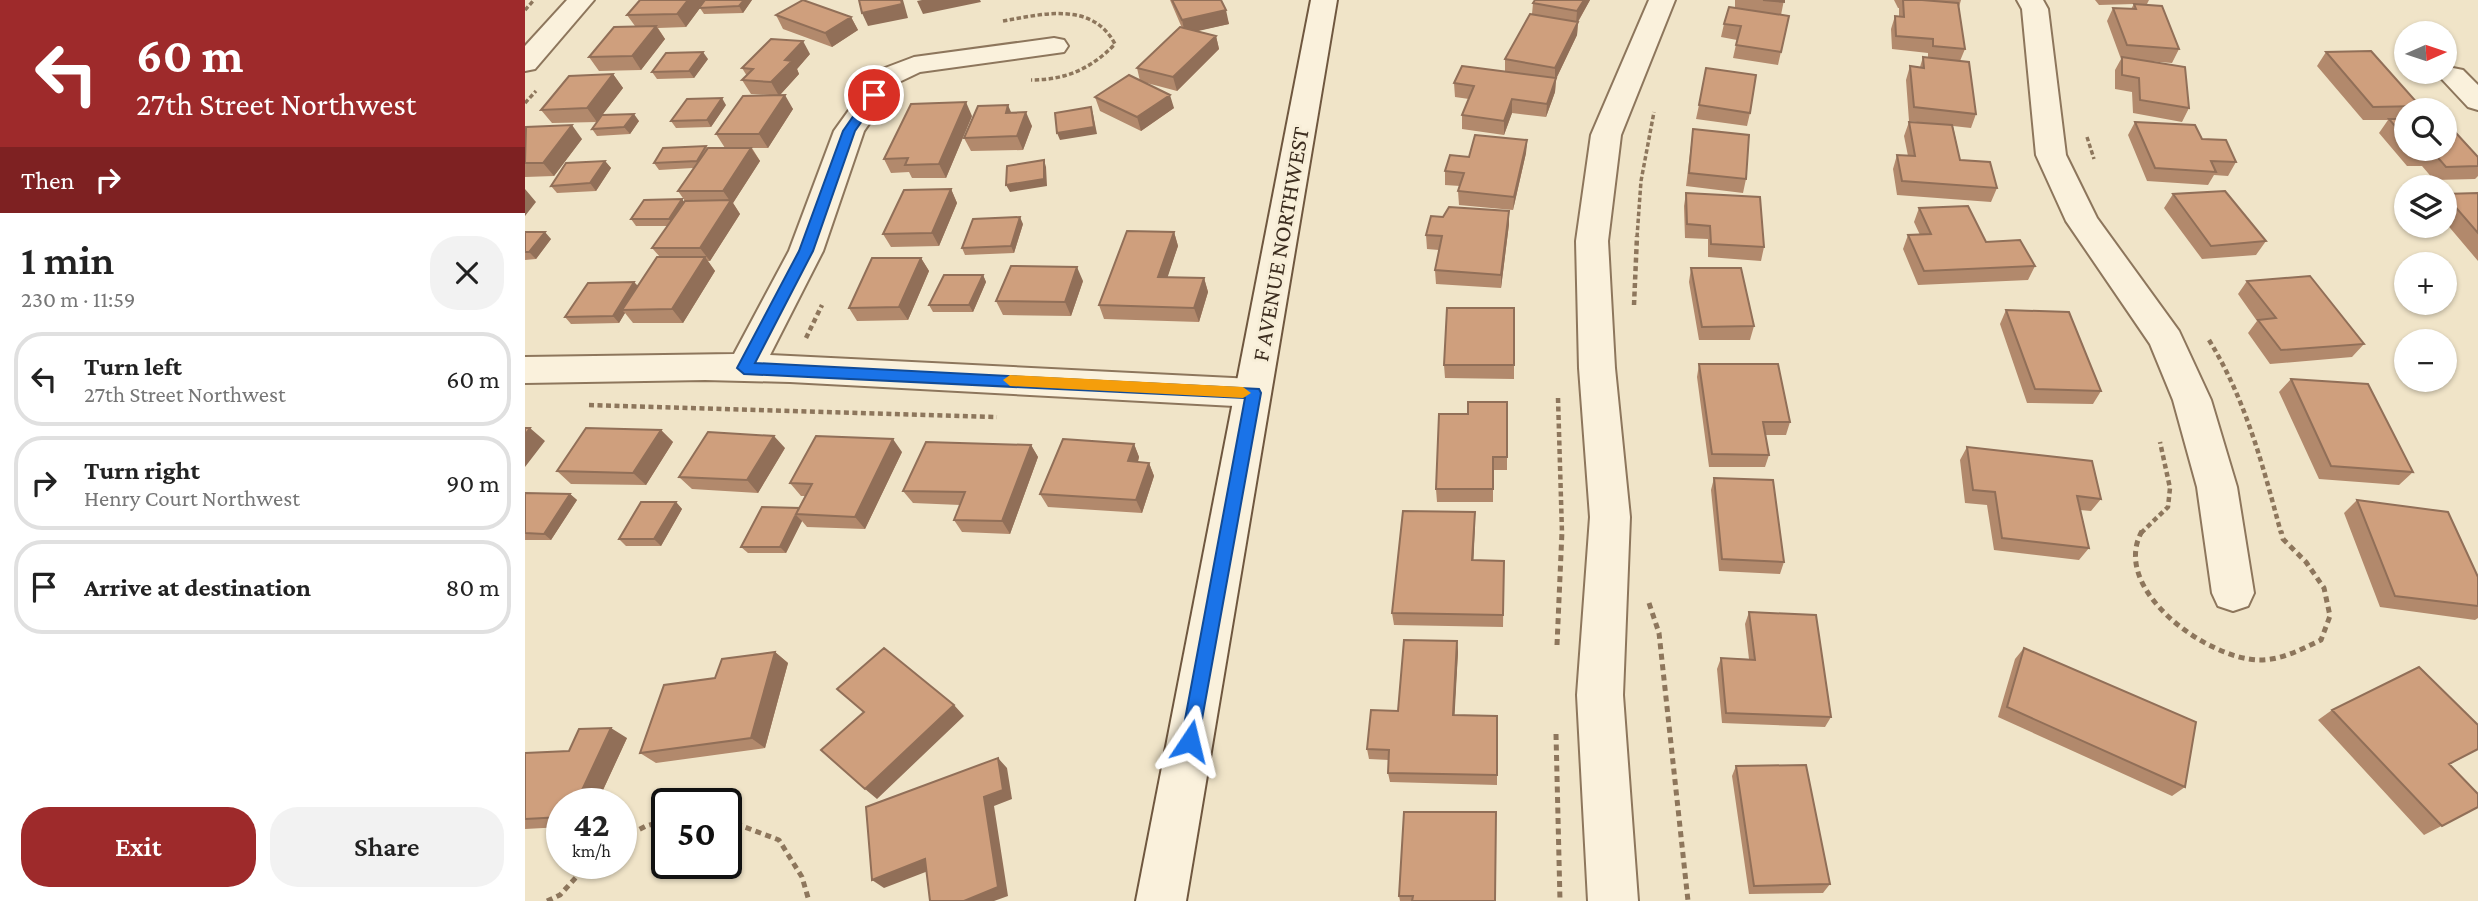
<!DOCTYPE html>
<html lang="en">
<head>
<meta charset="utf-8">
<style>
  :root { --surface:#fff; --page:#f2f2f2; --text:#222; --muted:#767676; --line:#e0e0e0; --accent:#9e2a2b }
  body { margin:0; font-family:"Crimson Pro",serif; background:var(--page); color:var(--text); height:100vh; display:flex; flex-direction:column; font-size:26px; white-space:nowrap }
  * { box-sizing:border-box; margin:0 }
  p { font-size:23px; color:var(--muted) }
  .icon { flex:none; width:38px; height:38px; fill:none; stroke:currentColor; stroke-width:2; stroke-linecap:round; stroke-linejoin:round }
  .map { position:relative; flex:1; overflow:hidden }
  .details { display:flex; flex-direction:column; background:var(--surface); width:525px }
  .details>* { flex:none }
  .hud { background:#9e2a2b; color:#fff; overflow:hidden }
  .needle { width:46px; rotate:87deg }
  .fabs { position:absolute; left:1869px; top:21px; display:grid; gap:14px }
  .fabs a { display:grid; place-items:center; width:63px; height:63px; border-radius:50%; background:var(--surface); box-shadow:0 2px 5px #0004; font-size:35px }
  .speed { position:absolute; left:21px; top:788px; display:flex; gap:14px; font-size:35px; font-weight:700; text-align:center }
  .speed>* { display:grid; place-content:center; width:91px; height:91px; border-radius:50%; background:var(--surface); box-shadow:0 2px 5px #0004; line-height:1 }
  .speed small { font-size:18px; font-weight:400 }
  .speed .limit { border:4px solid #111; border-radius:10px; background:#fff; color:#111 }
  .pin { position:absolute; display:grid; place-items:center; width:60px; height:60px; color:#fff; margin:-30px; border:4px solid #fff; border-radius:50%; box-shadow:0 2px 7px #0007 }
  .me { position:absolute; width:77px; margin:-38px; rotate:10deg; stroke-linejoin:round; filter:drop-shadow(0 0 5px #0008) }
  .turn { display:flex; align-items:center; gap:24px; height:147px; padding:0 21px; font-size:32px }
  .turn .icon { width:91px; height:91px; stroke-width:2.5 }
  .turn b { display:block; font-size:49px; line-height:60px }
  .then { display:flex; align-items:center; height:66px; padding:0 21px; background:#0003; gap:14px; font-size:26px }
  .round { display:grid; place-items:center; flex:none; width:74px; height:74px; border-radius:28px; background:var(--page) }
  .head { display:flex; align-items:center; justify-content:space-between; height:119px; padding:0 21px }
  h1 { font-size:42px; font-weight:600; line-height:52px }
  .cta { display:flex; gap:14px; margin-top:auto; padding:14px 21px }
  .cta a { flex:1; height:80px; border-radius:28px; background:var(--accent); color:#fff; font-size:28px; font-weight:600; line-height:80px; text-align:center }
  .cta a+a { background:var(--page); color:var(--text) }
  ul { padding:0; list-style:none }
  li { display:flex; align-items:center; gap:21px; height:94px; margin:0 14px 10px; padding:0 7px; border:4px solid var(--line); border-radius:28px }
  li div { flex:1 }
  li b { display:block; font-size:26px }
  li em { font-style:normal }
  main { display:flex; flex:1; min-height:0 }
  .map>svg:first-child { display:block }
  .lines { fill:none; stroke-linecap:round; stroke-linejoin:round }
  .minor-casing { stroke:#8d765c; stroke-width:4 }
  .tertiary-casing { stroke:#8d765c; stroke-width:4 }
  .secondary-casing { stroke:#6f573f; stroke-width:4 }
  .path-far2 { stroke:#8d765c; stroke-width:3.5; stroke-dasharray:4.5 2.5; stroke-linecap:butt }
  .path-far1 { stroke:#8d765c; stroke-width:4.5; stroke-dasharray:5 3.5; stroke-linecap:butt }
  .path { stroke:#8d765c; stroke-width:5; stroke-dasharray:6 4.5; stroke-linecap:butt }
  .minor { fill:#faf1dc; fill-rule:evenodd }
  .tertiary { fill:#faf1dc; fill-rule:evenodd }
  .secondary { fill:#faf1dc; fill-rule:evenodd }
  .wall { fill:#b2896c }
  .shaded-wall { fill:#916f58 }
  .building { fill:#cf9f7d; stroke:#916f58; stroke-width:2 }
  .route { fill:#1a73e8; stroke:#114b97; stroke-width:2 }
  .slow { fill:#f59e0b }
  .labels { text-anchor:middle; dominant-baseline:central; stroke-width:6; stroke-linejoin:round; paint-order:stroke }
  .street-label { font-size:24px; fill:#3d2e20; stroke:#f7eed8 }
</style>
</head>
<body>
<main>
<section class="details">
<div class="hud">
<div class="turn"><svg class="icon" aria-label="left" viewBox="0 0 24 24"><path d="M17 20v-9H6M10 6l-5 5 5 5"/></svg><div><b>60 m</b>27th Street Northwest</div></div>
<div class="then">Then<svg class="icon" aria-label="right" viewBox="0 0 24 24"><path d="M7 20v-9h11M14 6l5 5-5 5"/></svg></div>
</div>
<div class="head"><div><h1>1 min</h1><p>230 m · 11:59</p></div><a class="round"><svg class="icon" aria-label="close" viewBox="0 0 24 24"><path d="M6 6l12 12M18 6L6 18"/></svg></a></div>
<ul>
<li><svg class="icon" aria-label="left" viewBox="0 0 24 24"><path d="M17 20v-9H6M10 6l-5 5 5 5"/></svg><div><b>Turn left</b><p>27th Street Northwest</p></div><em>60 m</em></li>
<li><svg class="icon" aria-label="right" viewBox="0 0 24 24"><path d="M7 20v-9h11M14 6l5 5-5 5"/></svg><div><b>Turn right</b><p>Henry Court Northwest</p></div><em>90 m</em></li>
<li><svg class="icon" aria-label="arrive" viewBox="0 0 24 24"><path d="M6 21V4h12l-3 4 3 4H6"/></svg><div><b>Arrive at destination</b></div><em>80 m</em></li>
</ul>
<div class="cta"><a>Exit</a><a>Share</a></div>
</section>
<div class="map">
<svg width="1953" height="901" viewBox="0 0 1953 901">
  <rect width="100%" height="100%" fill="#f0e4c8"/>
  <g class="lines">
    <g class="minor-casing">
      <path id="minor" d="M1124,0H1150L1096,135L1083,241L1090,368L1105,517L1098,695L1113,901H1063L1052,695L1065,517L1054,368L1051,241L1066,135Z
        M1492,0H1518L1523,9L1541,155L1572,218L1654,331L1686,400L1712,487L1729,593L1723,606L1708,611L1693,606L1687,593L1672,487L1648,400L1625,344L1541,221L1511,155L1497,9Z
        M529,38L539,40L543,46L539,52L395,72L372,83L339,131L298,251L245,355L728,379L741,383L746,393L741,403L728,407L265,382L180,380L0,383V357L209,354L264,251L309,131L352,71L389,57Z
        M1928,68L1938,70L1953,85V110L1943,107L1914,76L1920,70Z"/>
    </g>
    <g class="tertiary-casing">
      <path id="tertiary" d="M42,0H69L10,69L0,71V46Z"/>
    </g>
    <g class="secondary-casing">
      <path id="secondary" d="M786,0H812L661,901H611Z"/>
    </g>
    <path class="path-far2" d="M0,10L9,0
      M478,21C518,14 567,1 590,44C566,69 540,80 506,80
      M0,103L11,91
      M1562,137L1569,159
      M1112,237L1116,181L1129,112"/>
    <path class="path-far1" d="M1109,305L1112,236
      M281,338L297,305
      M1684,340C1721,400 1738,466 1756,533
      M1033,398L1037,533
      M64,405L472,417
      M1616,533L1643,507L1645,488L1635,442"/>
    <path class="path" d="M1617,531C1584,590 1684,660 1735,660C1757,660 1777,649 1796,640L1805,616L1799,588L1781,562L1758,539L1756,531
      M1124,603L1134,633L1163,901
      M1032,645L1037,531
      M1031,734L1035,901
      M201,820L254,840L277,877L284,901
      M96,839L121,826L142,820
      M22,901L35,895L64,863"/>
    <use href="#minor" class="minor"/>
    <use href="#tertiary" class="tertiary"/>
    <use href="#secondary" class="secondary"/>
  </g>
  <path class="wall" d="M227,0L218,13L179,14L175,8L161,27L133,28L140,39L116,70L74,71L64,57L110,26L102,15Z
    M645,0H696L704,24L671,31L691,36L694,49L652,91L618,82L649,108L616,131L575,111L570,97L615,81L612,68L657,28Z
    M1010,0H1065L1053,22L1052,35L1031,79L1030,92L1021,117L987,113L979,135L937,129V115L944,99L930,97L929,83L980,72V59L1007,14L1008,3Z
    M1210,0H1259L1256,15L1264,16L1253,65L1208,58L1212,40L1196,37L1199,24L1210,8Z
    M1369,0H1436L1434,7L1440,49L1435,61L1451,114L1446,128L1428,126L1435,160L1472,188L1466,202L1372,195L1368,169L1372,155L1383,156L1379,136L1384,122L1418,125L1384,121L1381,80L1385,66L1395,67L1398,57L1403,58V53L1367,49L1366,29L1370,16H1374V8H1373Z
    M1570,0H1624L1622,4H1613L1654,49L1647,63L1622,61L1664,108L1657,122L1608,113L1607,92L1590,89V70L1596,59L1582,21L1588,8L1606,9L1609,4L1574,5Z
    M251,15L326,17L333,30L307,47L258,29Z
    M1801,52L1895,106L1892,110H1881V149H1920L1953,157V176L1950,179L1909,180L1897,166H1882L1854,133L1863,120H1838L1792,66Z
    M285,54L272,69L274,74L255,95L268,109L243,148H227L235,161L208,203L215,214L185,261H183L190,271L158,323H108L100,313L94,323L46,324L40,317L109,282L113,286L135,257L127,248L143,226H111L106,219L157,199L159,202L160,201L153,191L168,168L134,170L129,163L181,146L183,148H200L191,134L245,95L226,94L217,80L222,76L217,68Z
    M183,59L169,78L132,79L127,72Z
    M88,74L98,88L77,115L114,121L105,134L72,136L67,129L72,122L27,123L16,110Z
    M201,105L186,127L151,128L146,121Z
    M1174,105L1225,113L1222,126L1171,119Z
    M487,113L507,126L498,150L446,151L439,138Z
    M447,116L421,178H387L384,172L366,173L359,159Z
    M1610,122L1677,139L1711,162L1703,176L1689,175L1683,185L1622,181L1603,135Z
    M0,128L57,139L29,176L0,177Z
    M1168,129L1221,179L1218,193L1161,186Z
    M1002,140L1001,153L988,210L934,205L933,191L935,186L920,185V171L944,157Z
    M80,161L86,168L71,191L32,193L26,186Z
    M426,189L432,203L414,246L366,247L358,234Z
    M1161,193L1239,247L1236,261L1183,257V239L1160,238L1159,206Z
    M1953,193V261L1920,222V194Z
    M1648,194L1741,241L1731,255L1677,259L1639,208Z
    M1394,208L1510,266L1503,280L1393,285L1378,249L1383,235H1395L1389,222Z
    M984,211V224L976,288L911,284L910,270L914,250L902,249L901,235L918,217Z
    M498,224L489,253L440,255L437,248Z
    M0,232L26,239L11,259L0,260Z
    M649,232L653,246L642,277L679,278L683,292L674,322L579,319L574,305Z
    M396,258L404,271L383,320L332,321L324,308Z
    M1166,268L1229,326L1225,340H1174L1164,282Z
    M458,275L461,282L448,312H408L404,305Z
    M558,281L546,316L478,315L471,301Z
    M1722,281L1839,344L1827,357L1745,364L1723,333L1732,321L1713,294Z
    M989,308V379L920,378L919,365Z
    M1481,310L1576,391L1568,404L1502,403L1475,324Z
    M1174,364L1265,422L1261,435H1240L1244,455L1240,467H1184L1172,377Z
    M1766,379L1888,472L1874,485L1794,479L1754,392Z
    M982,402V470H968V502H912L911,489L943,414Z
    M136,430L148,442L121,485L46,484L32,471Z
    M609,444L614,457L613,462L624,463L629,476L617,513L523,507L515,494Z
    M506,445L513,457L485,534L437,532L429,520L435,505L388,503L378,491Z
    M1442,447L1576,499L1566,511L1555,510L1564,548L1554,560L1469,550L1462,505L1440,503L1435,460Z
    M260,448L233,493L167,489L154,477Z
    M377,452L340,529L282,527L277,521L261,553H223L216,547L274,508L280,496H276L265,483Z
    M1189,478L1259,562L1255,574L1194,571L1186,490Z
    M0,493L45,494L52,500L26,540H0Z
    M1832,500L1953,577V618L1950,620L1855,607L1819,513Z
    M151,502L157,509L136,546H101L94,539Z
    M950,512L948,560L979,561L978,627L869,625L867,613Z
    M1224,612L1306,717L1300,727L1197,723L1192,669L1196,658L1224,659L1220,624Z
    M932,641L933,652L929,715L972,716V785L865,782L863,773L864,760L844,759L842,749Z
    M1499,648L1660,787L1647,796L1473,717L1490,659Z
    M250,652L263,663L240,748L131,763L115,753L190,678Z
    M1807,710L1953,749L1924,765L1953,807L1899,835L1793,720Z
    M102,738L72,803H37V827L0,829V753L44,751Z
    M1211,766L1305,884L1298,893L1224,894L1207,776Z
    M879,812L970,901H875L874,896Z"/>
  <path class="shaded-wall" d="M163,0H181L161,27L152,14Z
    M219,0H227L218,13L214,6Z
    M376,0H378L383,18L343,26L337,13Z
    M397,0H455L456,2L398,14L392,1Z
    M1059,0H1065L1051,25L1052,11Z
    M701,10L704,24L660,34L657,20Z
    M326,17L333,30L307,47L300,33Z
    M1053,22L1052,35L1031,79L1030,92L1021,117L1022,104L1030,81V68Z
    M131,26L140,39L116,70L107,56Z
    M691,36L694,49L652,91L648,77Z
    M278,41L285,54L272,69L274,74L254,96L246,82L260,60Z
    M178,52L183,59L169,78L164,71Z
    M88,74L98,88L72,122L62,108Z
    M260,95L268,109L243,148L234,134Z
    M645,95L649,108L616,131L612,117Z
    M197,98L201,105L186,127L182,120Z
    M987,99V113L979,135V121Z
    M441,102L447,116L421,178L414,164Z
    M483,105L489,119L481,113Z
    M566,107L568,114L572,134L535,140L532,133Z
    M501,112L507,126L498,150L492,136Z
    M109,114L114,121L105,134L99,127Z
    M47,125L57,139L29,176L18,163Z
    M1002,140L1001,153L988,210L989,197Z
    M226,148L235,161L208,203L215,214L185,261L175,248L205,201L198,191Z
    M519,160L521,167L522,186L485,192L481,185Z
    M80,161L86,168L71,191L65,183Z
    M0,189L11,202L0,216Z
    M426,189L432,203L414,246L407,233Z
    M157,199L162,206L149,226L144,219Z
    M984,211V224L976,288V275Z
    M495,217L498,224L489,253L486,246Z
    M20,232L26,239L11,259L4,252Z
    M649,232L653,246L638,291L633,277Z
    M180,257L190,271L158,323L147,309Z
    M396,258L404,271L383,320L374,307Z
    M552,267L558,281L546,316L540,302Z
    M458,275L461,282L448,312L444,305Z
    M679,278L683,292L674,322L669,308Z
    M109,282L115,289L97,310L100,313L94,323L88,316Z
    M5,428L20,441L0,467V435Z
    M136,430L148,442L121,485L108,473Z
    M249,436L260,448L233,493L222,480Z
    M368,439L377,452L340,529L330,517Z
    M609,444L614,457L609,474L603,461Z
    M506,445L513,457L485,534L477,521Z
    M624,463L629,476L617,513L611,500Z
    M45,494L52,500L26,540L19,534Z
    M151,502L157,509L136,546L129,539Z
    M950,512V524L948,572L947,560Z
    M271,515L277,521L261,553L255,547Z
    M932,641L933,652L929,726L928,715Z
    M250,652L263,663L240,748L226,738Z
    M429,705L439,716L352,799L340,789Z
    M86,728L102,738L72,803H51Z
    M473,758L482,768L487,799L469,806L483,896L469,901H439L459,797Z
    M400,859L411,868L359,888L347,880Z"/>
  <path class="building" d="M115,0H163L152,14L102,15Z
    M180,0H219L214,6L174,8Z
    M278,0L326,17L300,33L251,15Z
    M334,0H376L377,4L337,13Z
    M647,0H696L701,10L657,20Z
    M1010,0H1059L1052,11L1008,3Z
    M1238,0H1259V2Z
    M1378,0H1397L1433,3L1440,49L1408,46V39L1371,36L1370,16L1379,17Z
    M1609,4L1637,6L1654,49L1602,45L1588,8L1611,9Z
    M1204,7L1264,16L1256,52L1211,45L1216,26L1199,24Z
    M1005,14L1053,22L1030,68L980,59Z
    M131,26L107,56L64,57L89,27Z
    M655,27L691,36L648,77L612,68Z
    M246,39L278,41L260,60L267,61L246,82L217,80L228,69L217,68Z
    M1846,51L1895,106L1848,107L1801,52Z
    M178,52L164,71L127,72L141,53Z
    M1398,57L1444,62L1451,114L1389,107L1385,66L1399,68Z
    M1597,57L1660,67L1664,108L1615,100L1614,78L1597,75Z
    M937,66L1031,78L1022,104L987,99L979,121L937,115L949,86L929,83Z
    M1181,68L1231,75L1225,113L1174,105Z
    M88,74L62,108L16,110L44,76Z
    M604,75L645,95L612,117L570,97Z
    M260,95L234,134H191L218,96Z
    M197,98L182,120L146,121L162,99Z
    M441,102L414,164L380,165L383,158L359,159L386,104Z
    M483,105L481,113L501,112L492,136L439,138L453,106Z
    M566,107L569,127L532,133L530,113Z
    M109,114L99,127L67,129L77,115Z
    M1864,119H1881V139Z
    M1920,121L1953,157V166L1921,167L1908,152H1893L1890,149H1920Z
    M1384,122L1427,125L1435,160L1465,162L1472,188L1377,181L1372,155L1390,156Z
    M1610,122L1670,125L1677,139L1701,140L1711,162L1686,161L1691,172L1630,168Z
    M47,125L18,163H0L1,127Z
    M1168,129L1224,135L1221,179L1164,173Z
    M950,135L1002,140L989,197L933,191L939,173L920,171L925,155L944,157Z
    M181,146L172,161L129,163L138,148Z
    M183,148H226L198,191H153Z
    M519,160V179L481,185L482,166Z
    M80,161L65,183L26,186L41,163Z
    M426,189L407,233L358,234L379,190Z
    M1700,191L1741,241L1686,246L1648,194Z
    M1161,193L1235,197L1239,247L1186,244L1185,226L1162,224Z
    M1953,193V233L1920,195V194Z
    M157,199L144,219H106L119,200Z
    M206,200L175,248H127L160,201Z
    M1443,206L1461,242L1495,240L1510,266L1399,271L1383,235L1406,234L1394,208Z
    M924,207L984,211L976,275L910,270L917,236L901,235L906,216L918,217Z
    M495,217L486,246L437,248L448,219Z
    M602,231L649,232L633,277L679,278L669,308L574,305Z
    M0,232H20L4,252H0Z
    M132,257H180L147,309L97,310Z
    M347,258H396L374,307L324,308Z
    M486,266L552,267L540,302L471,301Z
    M1166,268H1216L1229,326L1177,327Z
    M419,275H458L444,305H404Z
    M1785,276L1839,344L1756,350L1733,320L1751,318L1722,281Z
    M109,282L88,316L40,317L63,283Z
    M922,308H989V365H919Z
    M1481,310L1544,312L1576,391L1510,389Z
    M1174,364H1253L1265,422H1238L1244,455L1187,454Z
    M1766,379L1843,384L1888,472L1806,466Z
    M943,402H982V457H968V489H911L914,414H943Z
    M0,428H5L0,435Z
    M61,428L136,430L108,473L32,471Z
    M183,432L249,436L222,480L154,477Z
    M291,436L368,439L330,517L271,514L287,484L265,483Z
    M538,439L609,444L603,461L624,463L611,500L515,494Z
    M401,442L506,445L477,521L429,520L440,492L378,491Z
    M1442,447L1567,461L1576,499L1552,496L1564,548L1477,538L1470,492L1448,490Z
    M1189,478L1248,480L1259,562L1197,559Z
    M0,493L45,494L19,534L0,533Z
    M1832,500L1923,512L1953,577V606L1870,596Z
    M116,502H151L129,539H94Z
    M237,507L274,508L255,547H216Z
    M878,511L950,512L947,560L979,561L978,615L867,613Z
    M1224,612L1291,615L1306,717L1201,713L1196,658L1230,660Z
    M879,640L932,641L928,715L972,716V775L863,773L864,750L842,749L846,710L873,711Z
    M359,648L429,705L340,789L296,750L339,712L312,689Z
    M1499,648L1671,722L1660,787L1482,707Z
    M250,652L226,738L115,753L139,685L190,678L197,659Z
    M1894,667L1953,725V749L1924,764L1953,794V807L1917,826L1807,710Z
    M86,728L51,803H37V817L0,819V753L44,751L54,729Z
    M473,758L478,790L459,797L473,887L439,901H405L400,859L347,880L341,807Z
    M1281,765L1305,884L1229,886L1211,766Z
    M879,812H971L970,901H887L888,896H874Z"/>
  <path class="route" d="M345,92L355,95L330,131L288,251L230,363L734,389L736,393L672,747L665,750L658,747L656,741L720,398L219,374L212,368L274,251L318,131Z"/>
  <path class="slow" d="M485,375L718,387L726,393L718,398L485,386L478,380Z"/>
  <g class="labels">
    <g class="street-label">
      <text transform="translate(755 244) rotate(-80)">F AVENUE NORTHWEST</text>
    </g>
  </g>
</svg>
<div class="fabs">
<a><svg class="needle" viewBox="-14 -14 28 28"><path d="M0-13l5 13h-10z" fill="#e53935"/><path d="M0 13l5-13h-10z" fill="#767676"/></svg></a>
<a><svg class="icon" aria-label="search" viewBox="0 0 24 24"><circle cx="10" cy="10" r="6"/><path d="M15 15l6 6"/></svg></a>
<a><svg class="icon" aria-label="layers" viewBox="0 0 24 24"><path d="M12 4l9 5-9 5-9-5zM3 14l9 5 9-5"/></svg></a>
<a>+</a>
<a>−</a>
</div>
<div class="speed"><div>42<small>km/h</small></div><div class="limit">50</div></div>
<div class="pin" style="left:349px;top:95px;background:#d93025"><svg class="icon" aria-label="arrive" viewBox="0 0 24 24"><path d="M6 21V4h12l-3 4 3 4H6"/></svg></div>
<svg class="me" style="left:665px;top:741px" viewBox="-20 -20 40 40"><path d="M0-17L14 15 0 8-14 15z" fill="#1a73e8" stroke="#fff" stroke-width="4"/></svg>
</div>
</main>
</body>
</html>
